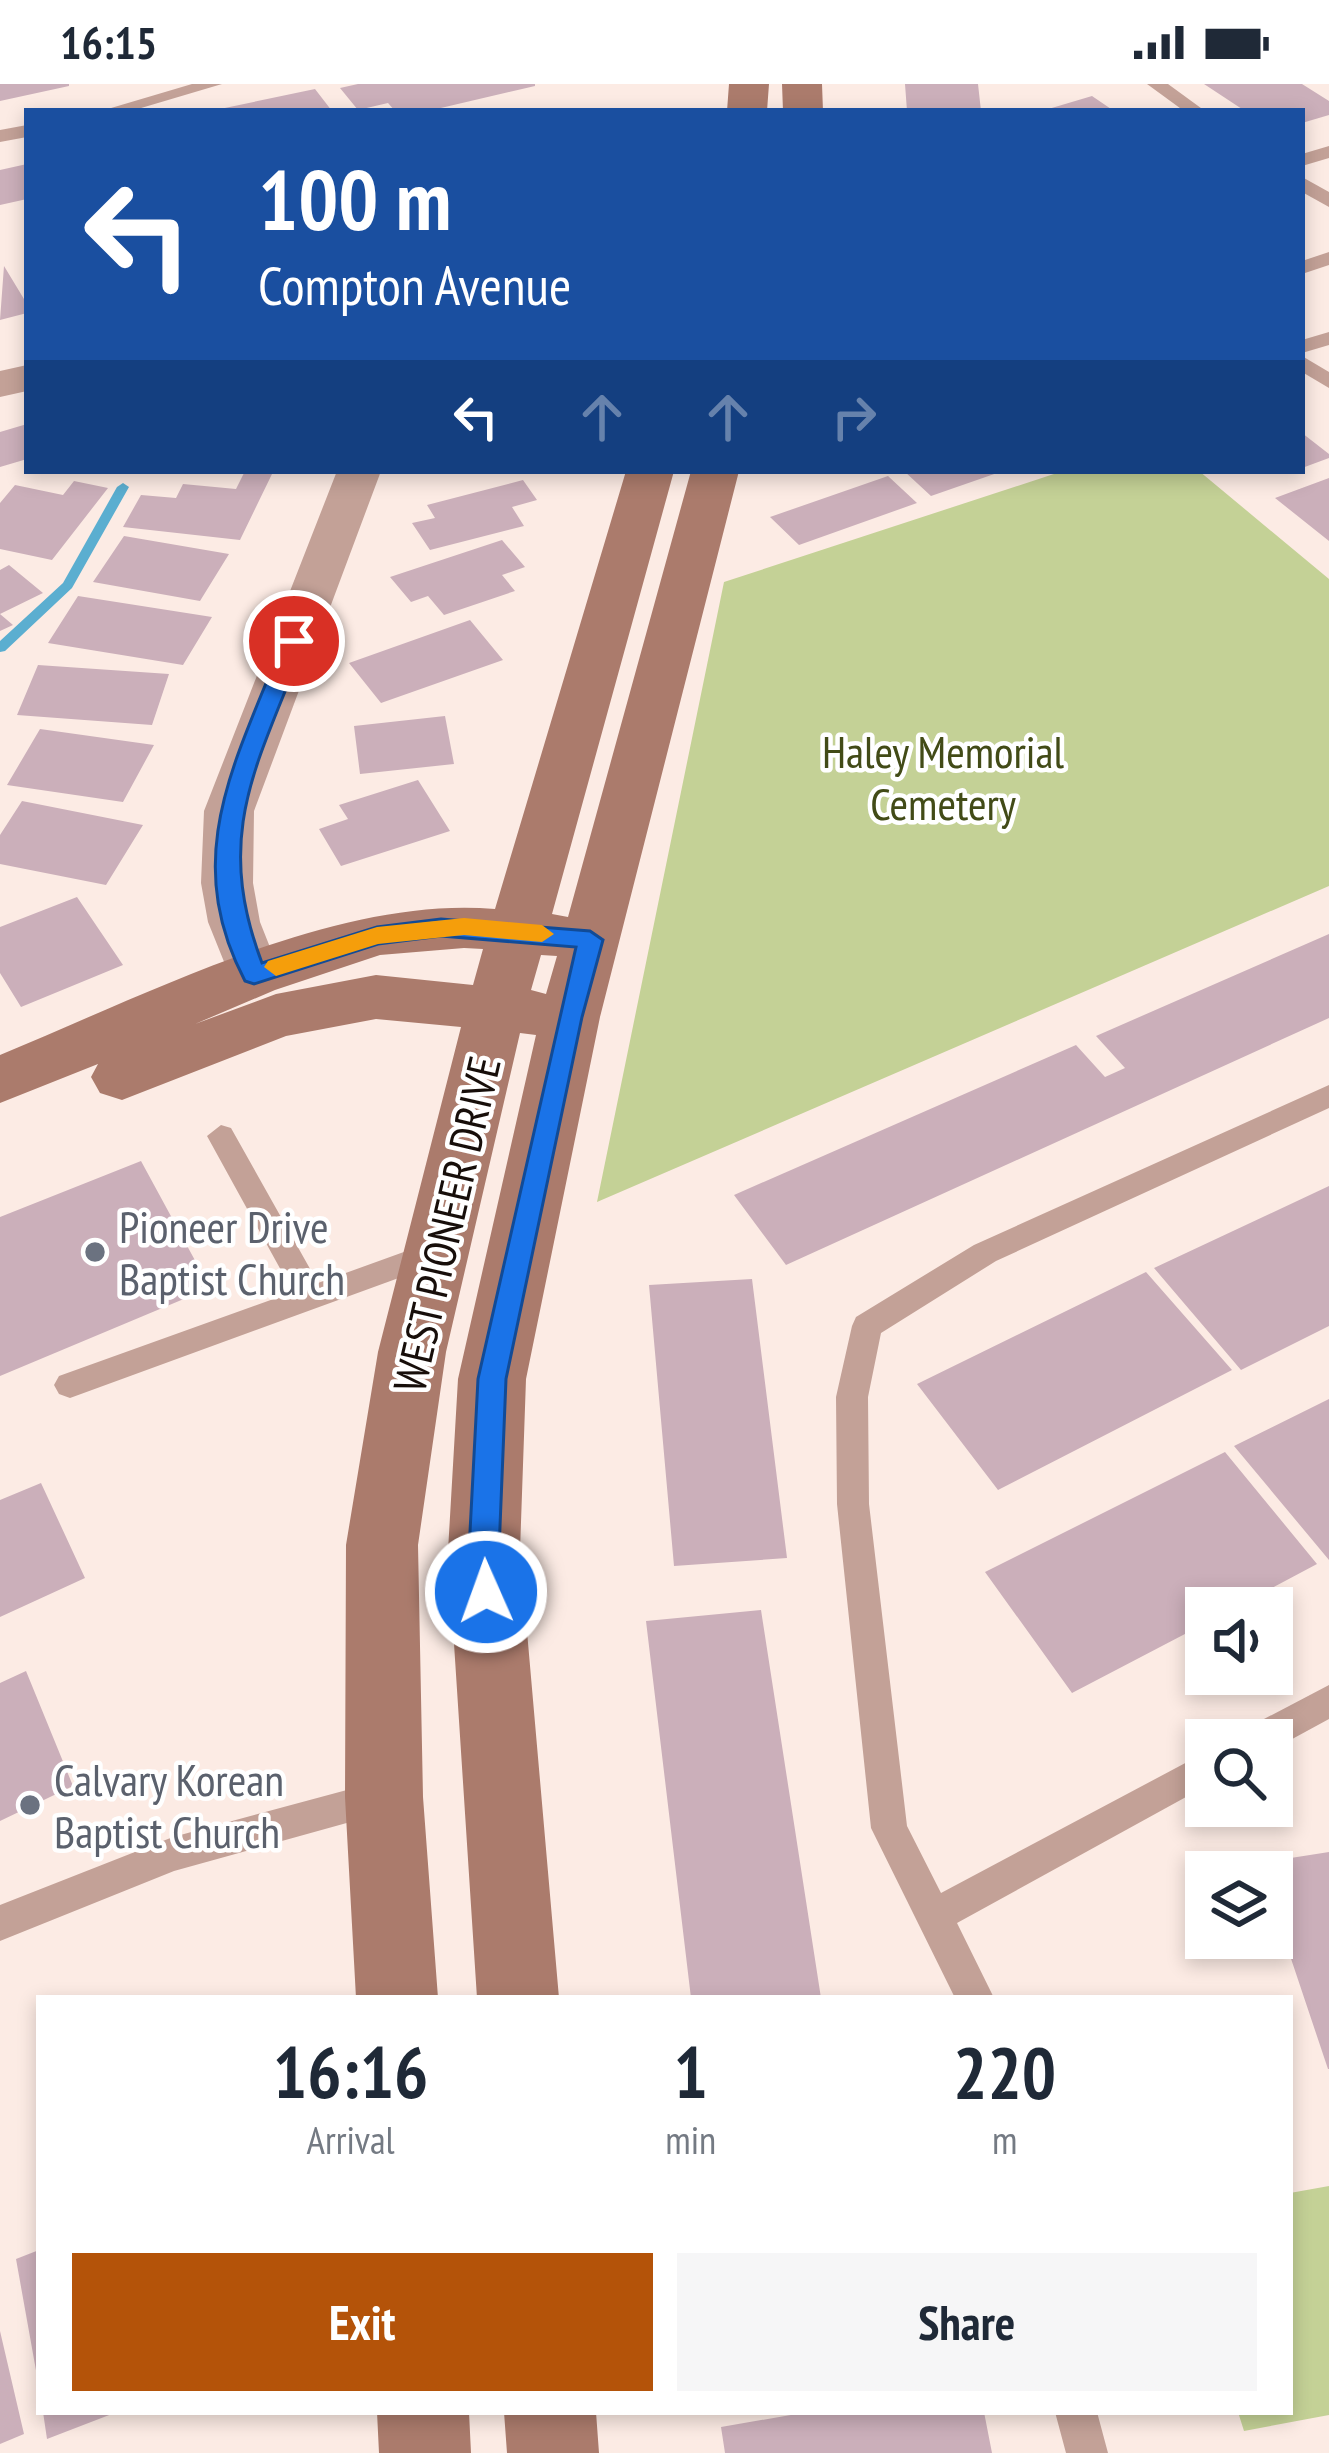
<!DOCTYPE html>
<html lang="en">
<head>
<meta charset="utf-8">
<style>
  :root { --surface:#fff; --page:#f6f6f7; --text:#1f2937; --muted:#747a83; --accent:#b45309 }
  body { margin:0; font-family:"PT Sans Narrow",sans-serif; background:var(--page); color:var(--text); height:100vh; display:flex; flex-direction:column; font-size:45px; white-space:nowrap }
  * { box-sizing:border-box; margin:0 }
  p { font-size:39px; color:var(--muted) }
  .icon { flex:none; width:66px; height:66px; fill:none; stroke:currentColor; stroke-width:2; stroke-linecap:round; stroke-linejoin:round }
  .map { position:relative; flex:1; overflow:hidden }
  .details { position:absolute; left:36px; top:1911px; width:1257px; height:420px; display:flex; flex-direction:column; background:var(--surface); border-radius:0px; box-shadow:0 6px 18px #0003 }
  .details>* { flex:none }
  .guide { position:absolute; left:24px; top:24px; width:1281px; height:366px; border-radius:0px; box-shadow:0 6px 18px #0003; background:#1a4fa0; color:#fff; overflow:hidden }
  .controls { position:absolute; left:1185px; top:1503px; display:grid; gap:24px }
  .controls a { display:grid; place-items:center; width:108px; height:108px; border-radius:0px; background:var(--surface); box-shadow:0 6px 18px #0003; font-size:60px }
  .pin { position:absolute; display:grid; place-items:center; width:102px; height:102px; color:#fff; margin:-51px; border:6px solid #fff; border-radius:50%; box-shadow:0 3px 12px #0007 }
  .me { position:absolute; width:132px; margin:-66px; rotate:358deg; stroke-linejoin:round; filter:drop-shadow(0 0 9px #0008) }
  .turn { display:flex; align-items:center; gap:42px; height:252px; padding:0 36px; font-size:54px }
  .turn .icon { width:156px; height:156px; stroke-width:2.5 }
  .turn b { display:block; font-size:84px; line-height:102px }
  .lanes { display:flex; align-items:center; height:114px; padding:0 36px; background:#0003; justify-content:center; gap:60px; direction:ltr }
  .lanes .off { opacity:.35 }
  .eta { display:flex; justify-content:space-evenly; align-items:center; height:204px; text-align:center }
  .eta b { font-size:72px; font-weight:700; line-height:84px }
  .button { display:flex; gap:24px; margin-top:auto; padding:24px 36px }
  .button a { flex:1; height:138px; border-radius:0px; background:var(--accent); color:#fff; font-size:48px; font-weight:700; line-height:138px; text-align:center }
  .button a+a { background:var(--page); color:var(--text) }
  .status { display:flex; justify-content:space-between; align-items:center; height:84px; padding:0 60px; background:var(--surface); direction:ltr }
  .status svg { height:33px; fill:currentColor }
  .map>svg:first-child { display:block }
  .green { fill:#c4d196 }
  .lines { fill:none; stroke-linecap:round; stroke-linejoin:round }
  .stream { fill:#5baed0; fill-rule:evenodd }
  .building { fill:#cbafba }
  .lane { fill:#c3a197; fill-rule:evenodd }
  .street { fill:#c3a197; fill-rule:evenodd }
  .secondary { fill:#ab7b6c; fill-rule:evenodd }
  .route { fill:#1a73e8; stroke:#114b97; stroke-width:3 }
  .slow { fill:#f59e0b }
  .worship-dot { fill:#6b7280; stroke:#fff; stroke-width:4.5 }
  .labels { text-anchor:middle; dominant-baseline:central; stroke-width:9; stroke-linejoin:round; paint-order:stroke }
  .park-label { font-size:45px; fill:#424b17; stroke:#fff }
  .street-label { font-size:45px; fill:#170e0a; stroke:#fff }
  .worship-label { font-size:45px; fill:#5b616d; stroke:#fff; text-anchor:start }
</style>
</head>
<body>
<div class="status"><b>16:15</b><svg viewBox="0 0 49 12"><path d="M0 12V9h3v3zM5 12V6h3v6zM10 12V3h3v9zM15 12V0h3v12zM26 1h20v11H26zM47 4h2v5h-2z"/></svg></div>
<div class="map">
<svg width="1329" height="2369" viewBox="0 0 1329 2369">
  <rect width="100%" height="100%" fill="#fcebe4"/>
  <path class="green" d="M1063,387H1199L1329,495V802L597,1118L724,498Z
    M1329,2102V2331L1244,2347L1238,2328H1290V2109Z"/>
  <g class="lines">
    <path class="stream" d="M123,399L129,403L72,504L5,567L0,568V557L63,499L117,403Z"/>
  </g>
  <path class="building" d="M0,0H69V2L0,17Z
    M358,0H535V2L428,27H395L388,19L358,26L340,4Z
    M905,0H978L981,27H907Z
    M1204,0H1302L1329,17V31L1302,39V27H1245Z
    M315,5L332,27H220V25Z
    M1092,12L1114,27H1045V26Z
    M27,80V115L0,121V86Z
    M4,182L27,220V229L0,236Z
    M27,340V375L0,383V348Z
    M1302,349L1329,370V374L1302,384Z
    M245,387L272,390L240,456L123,443L141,411L176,414L183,400L236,405Z
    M904,387H1000V388L931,412Z
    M888,392L917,419L799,461L770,433Z
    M1329,394V457L1275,414Z
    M523,396L537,416L512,423L524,442L430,466L412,439L435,434L427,421Z
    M74,397L108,404L52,476L0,465V419L15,401L63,411Z
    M124,452L229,470L200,517L93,498Z
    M502,456L525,483L502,491L515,507L444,531L428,512L411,518L390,493Z
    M9,481L43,509L0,530L13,541L0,547V486Z
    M78,512L212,533L183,581L48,559Z
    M470,536L503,576L381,619L349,579Z
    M38,581L169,590L152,641L17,631Z
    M445,632L454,680L360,690L354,642Z
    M40,645L154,661L123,718L7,701Z
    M418,696L450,747L341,782L319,745L348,735L339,721Z
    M22,717L143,741L106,801L0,780V751Z
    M77,813L123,881L21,923L0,889V843Z
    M1329,850V934L786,1181L734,1111L1076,961L1105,993L1125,984L1096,952Z
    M141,1077L210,1204L0,1292V1133Z
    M1329,1102V1242L1241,1286L1154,1184Z
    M1146,1188L1232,1286L998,1406L917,1300Z
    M752,1195L787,1474L674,1482L649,1201Z
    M1329,1315V1476L1234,1362Z
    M1225,1368L1317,1480L1234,1524H1206V1539L1072,1609L985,1488Z
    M41,1399L85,1494L0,1533V1416Z
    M761,1526L821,1914H691L646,1537Z
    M26,1587L73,1702L0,1737V1599Z
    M1329,1768V1985H1328L1272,1818V1788H1262L1259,1779Z
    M39,2166V2292H37L16,2175Z
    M0,2247L24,2350L0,2360Z
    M43,2328H117L47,2355Z
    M808,2328H984L992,2369H725L721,2343Z"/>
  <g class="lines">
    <path class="lane" d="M192,0H222L131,27H101Z
      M1147,0H1168L1205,27H1184Z
      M27,41V53L0,58V46Z
      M1329,62V74L1302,82V70Z
      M1302,93L1329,108V123L1302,108Z
      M1329,168V181L1302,190V177Z
      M1329,248V261L1302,269V256Z
      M1302,272L1329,288V304L1302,288Z
      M1329,1001V1024L996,1177L881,1249L868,1313L869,1420L907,1742L941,1809L1206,1668V1702L957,1839L994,1914H955L871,1744L837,1420L836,1313L852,1242L856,1233L974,1161Z
      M221,1041L231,1044L318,1199L437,1156L448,1160L452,1168L448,1176L81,1310L70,1314L59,1310L54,1301L59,1292L293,1208L207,1052Z
      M1329,1601V1635L1272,1666V1656H1240L1245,1645Z
      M384,1696L397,1701L402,1713L397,1725L174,1787L0,1857V1821L173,1753Z
      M1055,2328H1097L1108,2369H1066Z"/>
    <path class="street" d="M27,281V307L0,313V287Z
      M337,387H381L254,727L253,799L260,838L281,891L273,905L254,910L235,905L208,838L201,799L204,727Z"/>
    <path class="secondary" d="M729,0H769L767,27H727Z
      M782,0H822L823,27H783Z
      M626,387H674L552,830L568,833L691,387H739L600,933L526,1295L520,1467L559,1914H477L448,1467L458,1295L536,951L520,949L446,1268L418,1461L423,1713L438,1914H356L345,1713L346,1461L378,1268L461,943L376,935L286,952L122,1016L100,1009L91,993L98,980L0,1019V971C146,911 337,811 495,825ZM464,864L483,865L473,901L376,891L276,910L195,940L275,906L380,871ZM541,871L557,872L546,910L531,906Z
      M377,2328H469L471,2369H379Z
      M504,2328H596L599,2369H507Z"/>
  </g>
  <path class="route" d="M294,550L305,557C259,679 212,747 262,879L377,843L441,835L590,847L603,856L582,933L506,1295L499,1467L501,1508L497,1517L486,1521L476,1517L469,1467L478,1295L576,863L441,852L378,860L254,900L245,897C179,771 237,676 283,557Z"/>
  <path class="slow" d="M464,834L542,841L554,850L542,858L464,851L378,860L276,892L264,883L268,877L377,843Z"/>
  <g class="worship-dot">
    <circle cx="95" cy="1168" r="12"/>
    <circle cx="30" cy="1721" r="12"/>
  </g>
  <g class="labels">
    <g class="park-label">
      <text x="943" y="667">Haley Memorial<tspan x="943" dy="52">Cemetery</tspan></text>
    </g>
    <g class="street-label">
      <text transform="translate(446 1140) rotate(-77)">WEST PIONEER DRIVE</text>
    </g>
    <g class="worship-label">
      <text x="119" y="1142">Pioneer Drive<tspan x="119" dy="52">Baptist Church</tspan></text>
      <text x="54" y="1695">Calvary Korean<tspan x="54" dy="52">Baptist Church</tspan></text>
    </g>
  </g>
</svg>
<div class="controls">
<a><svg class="icon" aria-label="sound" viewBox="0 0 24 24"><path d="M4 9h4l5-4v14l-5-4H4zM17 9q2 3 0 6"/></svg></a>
<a><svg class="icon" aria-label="search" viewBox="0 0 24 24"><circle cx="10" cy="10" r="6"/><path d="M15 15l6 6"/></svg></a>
<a><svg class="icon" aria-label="layers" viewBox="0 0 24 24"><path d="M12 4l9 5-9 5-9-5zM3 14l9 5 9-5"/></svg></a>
</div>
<div class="pin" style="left:294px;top:557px;background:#d93025"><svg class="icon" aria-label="arrive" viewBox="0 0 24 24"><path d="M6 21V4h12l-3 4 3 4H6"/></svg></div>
<svg class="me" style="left:486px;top:1508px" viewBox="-20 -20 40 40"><circle r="17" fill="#1a73e8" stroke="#fff" stroke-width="3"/><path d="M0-11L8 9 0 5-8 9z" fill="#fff"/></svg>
<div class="guide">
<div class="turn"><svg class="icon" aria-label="left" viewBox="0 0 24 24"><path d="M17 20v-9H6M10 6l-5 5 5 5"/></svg><div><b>100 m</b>Compton Avenue</div></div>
<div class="lanes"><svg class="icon" aria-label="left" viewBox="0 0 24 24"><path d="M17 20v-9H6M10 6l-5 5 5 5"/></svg><svg class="icon off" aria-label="ahead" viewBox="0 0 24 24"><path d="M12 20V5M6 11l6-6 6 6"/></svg><svg class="icon off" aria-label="ahead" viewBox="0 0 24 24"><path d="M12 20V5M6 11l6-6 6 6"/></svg><svg class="icon off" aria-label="right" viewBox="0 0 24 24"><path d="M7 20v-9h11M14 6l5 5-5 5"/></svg></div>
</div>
<section class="details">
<div class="eta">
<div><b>16:16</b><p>Arrival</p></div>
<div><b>1</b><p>min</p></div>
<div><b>220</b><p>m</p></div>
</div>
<div class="button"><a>Exit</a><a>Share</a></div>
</section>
</div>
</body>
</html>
